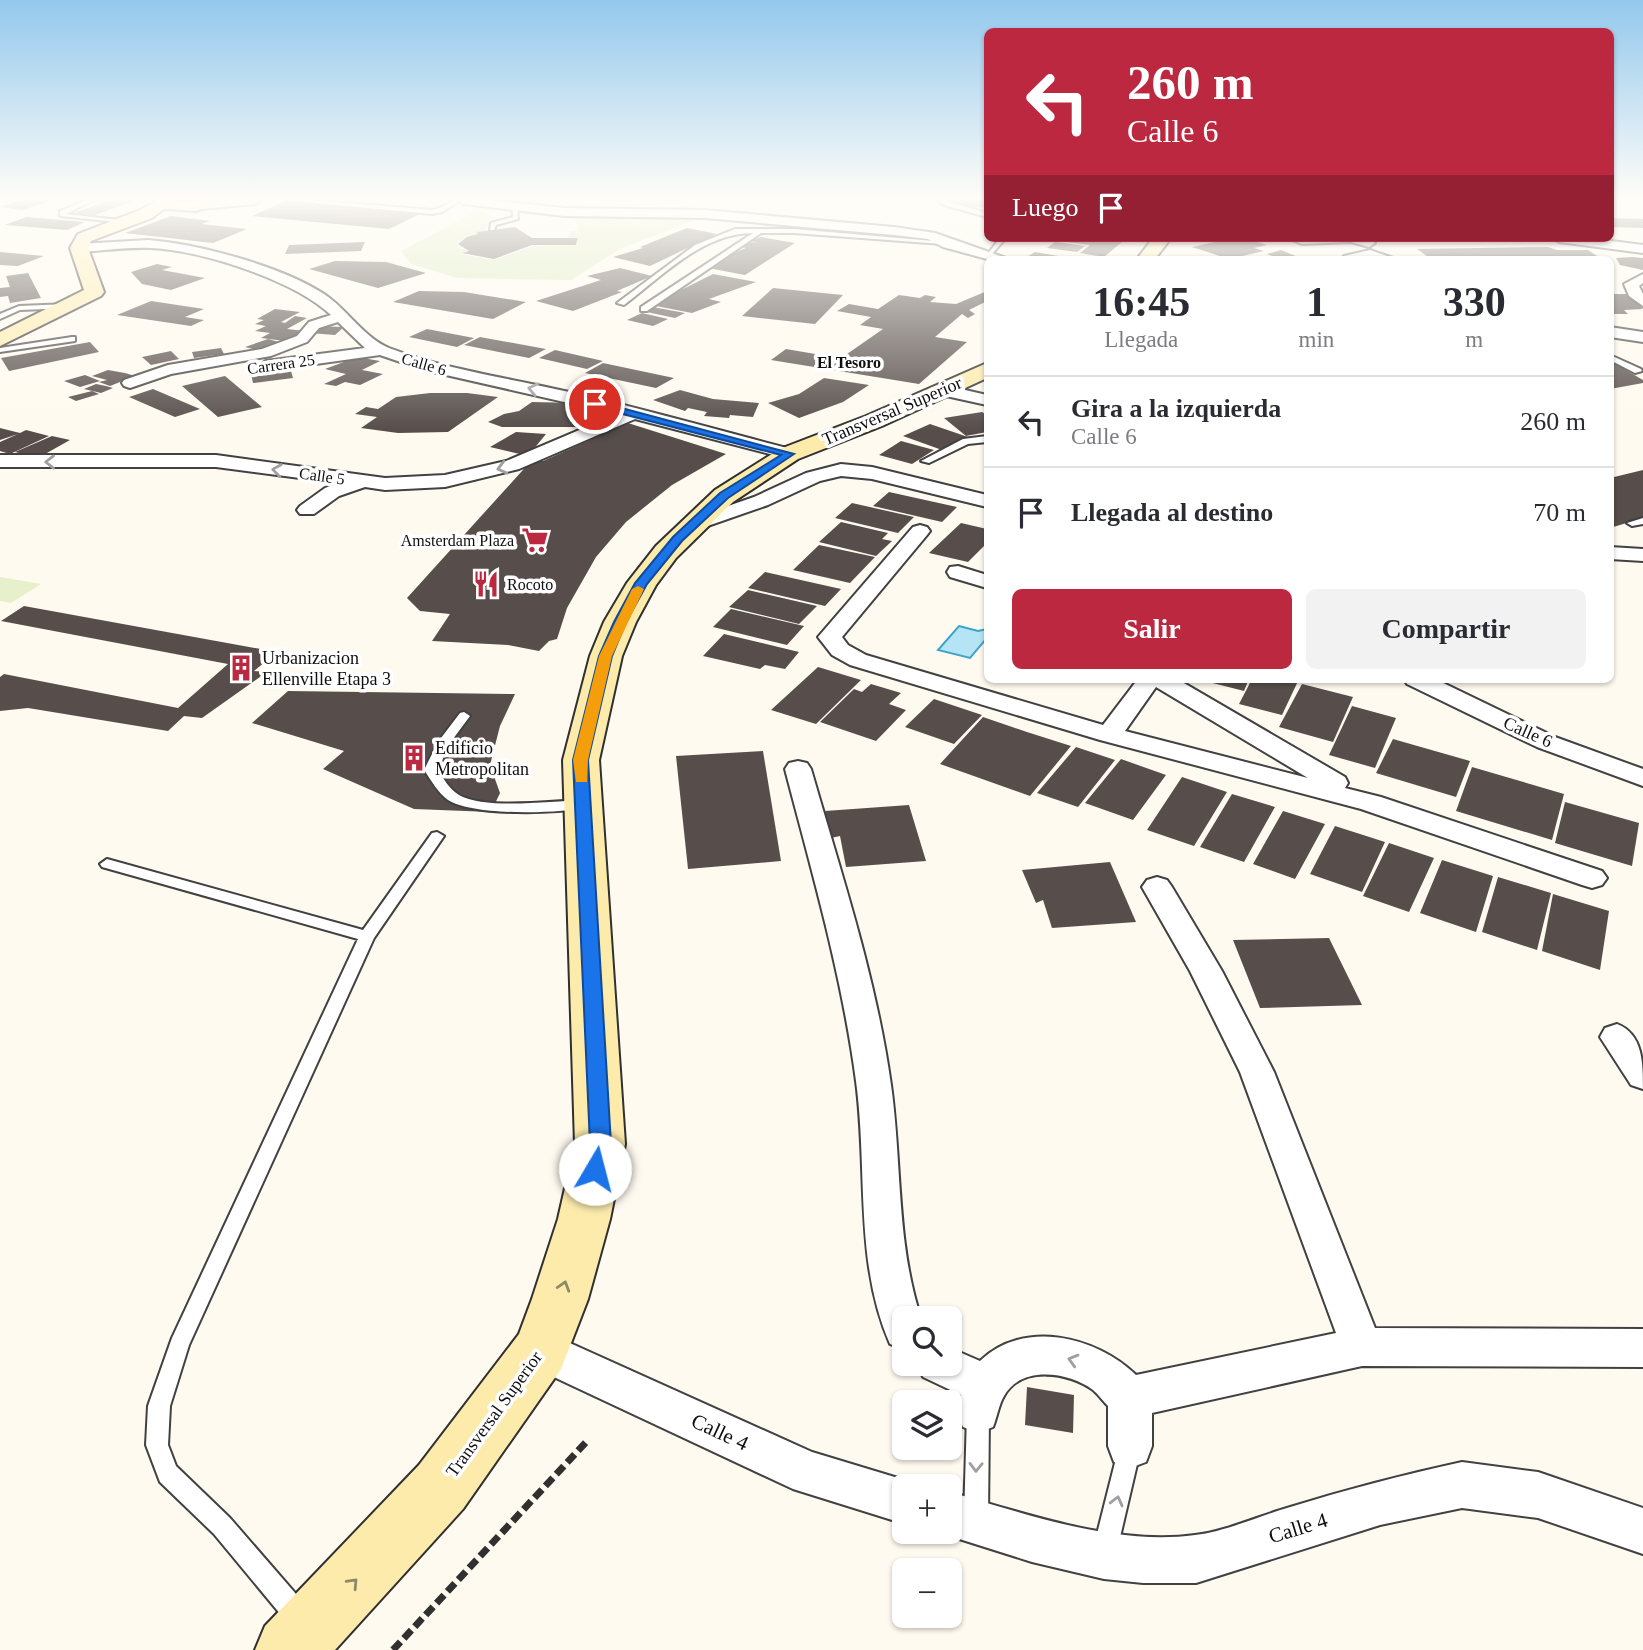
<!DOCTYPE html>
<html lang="es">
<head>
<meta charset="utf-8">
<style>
  :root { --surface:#fff; --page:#f2f2f3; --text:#2b2b33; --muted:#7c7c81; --line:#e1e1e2; --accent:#bc2840 }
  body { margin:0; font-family:Georgia,serif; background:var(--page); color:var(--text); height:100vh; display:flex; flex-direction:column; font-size:26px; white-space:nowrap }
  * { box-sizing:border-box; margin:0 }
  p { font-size:23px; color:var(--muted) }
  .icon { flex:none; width:38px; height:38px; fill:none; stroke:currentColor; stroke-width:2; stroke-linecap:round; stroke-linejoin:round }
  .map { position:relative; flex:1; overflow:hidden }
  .sheet { position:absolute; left:984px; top:256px; width:630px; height:427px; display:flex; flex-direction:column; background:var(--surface); border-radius:10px; box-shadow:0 2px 5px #0004 }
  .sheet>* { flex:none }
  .top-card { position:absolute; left:984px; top:28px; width:630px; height:214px; border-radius:10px; box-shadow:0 2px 5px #0004; background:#bc2840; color:#fff; overflow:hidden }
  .buttons { position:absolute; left:892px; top:1306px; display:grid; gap:14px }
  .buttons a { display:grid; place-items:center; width:70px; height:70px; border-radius:10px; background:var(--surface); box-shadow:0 2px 5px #0004; font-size:35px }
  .pin { position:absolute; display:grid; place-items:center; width:60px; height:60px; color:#fff; margin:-30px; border:4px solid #fff; border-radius:50%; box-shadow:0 2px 7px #0007 }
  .me { position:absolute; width:77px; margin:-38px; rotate:8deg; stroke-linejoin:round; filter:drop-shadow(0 0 5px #0008) }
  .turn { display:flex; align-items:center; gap:24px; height:147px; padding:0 28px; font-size:32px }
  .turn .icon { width:91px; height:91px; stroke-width:2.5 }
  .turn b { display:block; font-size:49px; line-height:60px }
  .then { display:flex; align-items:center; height:66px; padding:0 28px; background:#0003; gap:14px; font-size:26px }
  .eta { display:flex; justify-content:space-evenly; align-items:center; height:119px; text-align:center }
  .eta b { font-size:42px; font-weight:800; line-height:49px }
  .button { display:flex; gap:14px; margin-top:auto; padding:14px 28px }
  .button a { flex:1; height:80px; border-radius:10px; background:var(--accent); color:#fff; font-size:28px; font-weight:800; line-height:80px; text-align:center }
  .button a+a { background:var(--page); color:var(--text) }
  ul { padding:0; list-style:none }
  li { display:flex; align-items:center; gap:21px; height:91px; padding:0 28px; border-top:2px solid var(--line) }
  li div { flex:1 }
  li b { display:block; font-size:26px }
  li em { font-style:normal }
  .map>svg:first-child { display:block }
  .green { fill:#d8e9ba }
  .pitch { fill:#e8f0cb }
  .water { fill:#b5e5f5; stroke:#3ea3cb; stroke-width:2 }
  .building { fill:#574e4b }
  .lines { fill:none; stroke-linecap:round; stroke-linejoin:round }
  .lane-casing { stroke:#414141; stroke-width:4 }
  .street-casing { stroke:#414141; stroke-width:4 }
  .secondary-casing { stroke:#303030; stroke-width:4 }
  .path { stroke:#303030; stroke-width:7; stroke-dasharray:11 5; stroke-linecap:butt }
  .lane { fill:#fff; fill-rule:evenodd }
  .street { fill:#fff; fill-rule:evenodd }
  .secondary { fill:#fdebac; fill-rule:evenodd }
  .oneway { stroke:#9f9f9f }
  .oneway2 { stroke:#918865 }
  .route { fill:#1a73e8; stroke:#114b97; stroke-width:2 }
  .slow { fill:#f59e0b }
  .labels { text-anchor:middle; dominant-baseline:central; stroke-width:7; stroke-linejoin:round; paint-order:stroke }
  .far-neighbourhood-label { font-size:16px; font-weight:bold; fill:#0e0e0e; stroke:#fff }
  .far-street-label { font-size:16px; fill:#0e0e0e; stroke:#fff }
  .far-poi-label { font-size:16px; fill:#0e0e0e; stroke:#fff; text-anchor:end }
  .street-label { font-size:18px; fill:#0e0e0e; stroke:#fff }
  .poi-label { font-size:18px; fill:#0e0e0e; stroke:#fff; text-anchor:start }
  .near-street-label { font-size:21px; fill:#0e0e0e; stroke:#fff }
</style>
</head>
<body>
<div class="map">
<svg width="1643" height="1650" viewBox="0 0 1643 1650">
  <rect width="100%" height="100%" fill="#fffaf0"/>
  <path class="green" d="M488,205L497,207L484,212L493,218L487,221L491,224L484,229L486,231L477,232L478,234L457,242L459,248L467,250L461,254L495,260L532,246L577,245L579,238H568L570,231H577C581,222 573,218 566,214L705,216L622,248L571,280L457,278L411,264L401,251Z"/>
  <path class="pitch" d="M0,577L41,584L11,603L0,601Z"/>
  <path class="water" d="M959,626L978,631L987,629V638L970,658L938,650Z"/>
  <path class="building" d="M21,200H53L23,210L0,207Z
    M110,200H137L95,215L74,213Z
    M288,200L422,213L389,229L252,216Z
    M953,200H987V208L947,204Z
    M171,216L210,221L201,224L247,229L213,243L125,233Z
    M26,217L85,222L67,230L5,225Z
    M1610,218L1643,219V228L1610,227Z
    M515,227L532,238H578L576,245H532L494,259L462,253L469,251L458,244L467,237L478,234L477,232Z
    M687,228L717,234L650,266L613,257L643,248L640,247Z
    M761,237L795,243L745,275L708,268L728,258L724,257L746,248L741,247L752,242L759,243L751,241Z
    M1062,238L1098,239L1122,242L1104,257L1080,253L1090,245L1059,241Z
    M1228,239L1251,240L1267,245L1254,248L1264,251L1229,259L1192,247Z
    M365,242L361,251L285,254L289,245Z
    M1055,242L1085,246L1077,252L1047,248Z
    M1548,247L1557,250H1588L1597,256L1587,257L1589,259H1431L1417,249Z
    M1281,250L1303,259H1280L1267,254Z
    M0,252L44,256L18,266L0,265Z
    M1035,252L1070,258V259H1023Z
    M1632,257L1643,258V270L1620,265L1616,258Z
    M335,261L386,262L426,273L378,288L309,269Z
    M157,264L172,267L162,270L205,278L171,290L142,284L131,272Z
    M620,268L652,276L617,291L622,292L573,311L536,301L601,280L587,276Z
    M28,273L41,298L10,303L8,296L0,297V288L10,287L6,276Z
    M713,274L756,282L709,299L721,302L692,313L651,305Z
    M773,288L843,295L815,324L742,316Z
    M419,291L464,292L526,302L493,319L393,302Z
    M987,291V301L969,310L975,314L968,318L962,314L935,337L967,342L919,384L771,360L786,349L827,356L847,354L883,329L860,325L871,317L837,311L849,304L878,309L899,295L920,298L925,295L936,297L930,302L956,304Z
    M1610,294H1627L1643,309L1624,310L1628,314H1610Z
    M151,301L204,309L185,317L204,320L191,326L117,315Z
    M653,307L685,313L675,318L642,311Z
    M275,309L300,312L281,322L285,323L295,316L307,318L287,329L305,331L285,341L261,338L270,333L255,331L266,326L255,324L264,320L257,319Z
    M642,313L668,319L653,326L627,320Z
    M315,326L344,327L335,335L309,333Z
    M427,329L474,338L457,347L409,337Z
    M480,337L546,349L529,358L464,345Z
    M268,339L279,342L257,350L245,347Z
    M90,342L99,352L9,371L1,358Z
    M221,348L224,354L194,358L192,352Z
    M555,350L603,361L587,369L539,358Z
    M171,351L179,359L151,365L142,357Z
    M357,357L380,361L362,370L383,374L360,385L345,382L336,386L324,384L346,374L325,369Z
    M1610,361L1643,380V383L1610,389Z
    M603,363L674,378L656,388L585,373Z
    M289,364L293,378L253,383L250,369Z
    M108,370L125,373L135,376L110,386L99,382L107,380L92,376Z
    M85,375L100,381L80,387L64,381Z
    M225,376L262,407L218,417L182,386Z
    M824,378L869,385L843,402L799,418L768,403L799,394Z
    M96,384L106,386L113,388L101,393L84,389Z
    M153,389L200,409L175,417L129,397Z
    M680,390L713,399L759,403L753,417L730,415L729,418L704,416L707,412L688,408L685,411L653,400Z
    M92,391L99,394L76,401L68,397Z
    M430,393H467L498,397L448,432L398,433L361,428L377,417L355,414L366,407L378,409L396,397Z
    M532,402L579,403L606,411L575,427H502L488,422L504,414L519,411Z
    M982,412L987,415V432L966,436L944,418Z
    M628,423L726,454L672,485L626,522L596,557L567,608L557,639L549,641L539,651L508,645L432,641L450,614L420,611L407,598L531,461H543Z
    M930,424L968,437L942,450L903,436Z
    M0,428L20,433L26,430L49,436L10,454L0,451V442L18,434L0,440Z
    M516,432L546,434L528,456L490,447Z
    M52,436L70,440L38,458L15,452Z
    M901,441L934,450L912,464L879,455Z
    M1643,470V518L1610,528V478Z
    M889,492L957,507L942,522L873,506Z
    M852,503L914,517L898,533L835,518Z
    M841,522L888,533L882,539L892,541L876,556L819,542Z
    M961,523L987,529V543L968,562L929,553Z
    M819,545L875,557L850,583L793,570Z
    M765,572L841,589L825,606L748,588Z
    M748,590L817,606L799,624L729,607Z
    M24,606L277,652L254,671L267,672L202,718L184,716L168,731L28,708L0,711V677L4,674L178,708L228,664L1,621Z
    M731,609L804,626L787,645L713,627Z
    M724,634L799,652L785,669L765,665L760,669L703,656Z
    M818,667L861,680L816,724L771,710Z
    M1197,679H1249L1244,691Z
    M1252,679H1299L1282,715L1239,704Z
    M871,684L901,693L889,704L906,710L876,741L820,722L854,689L862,692Z
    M1302,684L1353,697L1333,742L1279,727Z
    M288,691L515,694L500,726L490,765L500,793L491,812L414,809L323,769L344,751L252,723Z
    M934,699L982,715L954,744L905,727Z
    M1352,706L1396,718L1375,768L1329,755Z
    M983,717L1027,732L1071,746L1030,796L940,764Z
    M1393,739L1470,761L1456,797L1376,773Z
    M1076,747L1115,760L1078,807L1037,793Z
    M763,751L781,861L688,869L676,756Z
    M1121,759L1166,775L1133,820L1085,803Z
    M1472,767L1564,794L1552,840L1456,811Z
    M1182,777L1227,792L1194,846L1147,830Z
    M1232,794L1275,807L1244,862L1200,847Z
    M1565,802L1639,823L1632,866L1555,843Z
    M909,805L926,861L846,867L840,836L831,838L825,811Z
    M1283,811L1325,824L1295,879L1253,864Z
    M1335,826L1385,842L1362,892L1310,874Z
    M1389,843L1434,858L1409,912L1363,896Z
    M1442,860L1493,876L1476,932L1420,913Z
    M1110,862L1136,922L1052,928L1043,900L1036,903L1022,870Z
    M1498,877L1551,893L1537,950L1482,932Z
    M1553,894L1609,911L1600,970L1542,951Z
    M1329,938L1362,1005L1260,1008L1233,940Z
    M1027,1387L1074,1395L1073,1433L1025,1425Z"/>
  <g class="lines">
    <g class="lane-casing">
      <path id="lane" d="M87,200H94L66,214L129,221L126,223L60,216V211Z
        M312,200L432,210C443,209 450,199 461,200L442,212L432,214L314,203Z
        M937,200H943L987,213V217L944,205Z
        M512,206L517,207L518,219L496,225L494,230H490L491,223L513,217Z
        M735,229H794L945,242L942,244L794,233H761L647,311H641V307L753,233C703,233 662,276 624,305L617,303L695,245Z
        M1000,238H1006L991,255H987Z
        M68,304L71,308L20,310L0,319V314L19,306Z
        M72,337H75V341L0,352V348Z
        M1610,355L1641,369L1642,371L1635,373L1610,360Z
        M987,436V442L968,444L929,463L921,461L963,439Z
        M1643,518V524L1632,526L1627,523Z
        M464,712L470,716L450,743L438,770C444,779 449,789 459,795C484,810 552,801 583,800L590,804L588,807C560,814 472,816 448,800C438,793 431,780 424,770L438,742L460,713Z
        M437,832L444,836L374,938L189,1345L170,1406L168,1445L176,1466L230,1518L309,1609L312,1618L309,1627L300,1630L291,1627L214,1534L160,1482L146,1445L148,1406L172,1338L358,939L102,867L100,864L107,859L363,930L432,833Z
        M978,1403L986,1407L989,1414L988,1519L984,1527L976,1531L968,1527L964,1519L967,1414L970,1407Z
        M1130,1436L1138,1439L1141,1447L1117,1550L1113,1558L1105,1562L1097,1558L1093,1550L1119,1447L1122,1439Z"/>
    </g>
    <g class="street-casing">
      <path id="street" d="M221,200H261L255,204L201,209L195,205L201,201Z
        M458,200H491L564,208L705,210L894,227L935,233L1009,259H987L943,247L928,239L894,235L705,218L564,216L464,204Z
        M1287,238H1368L1375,243L1369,247L1351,242L1302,244Z
        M1553,238H1588L1643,245V253L1559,242Z
        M148,240C199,244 281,266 324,294C347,309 363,337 389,348C447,370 509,378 569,392C645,409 720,431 795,450L798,454L789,459L635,419L519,469L445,487L385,490L365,487L339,496L314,514H300L297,510L300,506L325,488L338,483L216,467H0V455H216L385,478L445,475L506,461L617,414L424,370L380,355L266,371L258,366L266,361L365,348L338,322L319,328L307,342L271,356L171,374L130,388L124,386L122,383L124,380L168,365L262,349L297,336L309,322L331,315C294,280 201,250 150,248C126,247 102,251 79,252L73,248L79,244Z
        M1370,250L1396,259H1342L1344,256Z
        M1643,274V283L1639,286L1643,294V306L1629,296L1624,284Z
        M1610,327L1643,332V342L1610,337Z
        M943,385L987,395V405L937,394L935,390L937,386Z
        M841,464L872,467L987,495V507L872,479L841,476L820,481L768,505L696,530H682L679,526L682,522L754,497L806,473Z
        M920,525L927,527L930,531L927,535L842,637L848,645L866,655L1103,725L1138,679H1177L1345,777L1348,783L1345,788L1381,797L1602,871L1607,878L1602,885L1592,888L1582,885L1361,809L1100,740L850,665L832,655L818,637L913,527ZM1156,687L1308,778L1125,731Z
        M1610,547L1643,549V561L1610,559Z
        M958,566L987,575V588L950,577L947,572L950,567Z
        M1404,679H1435L1555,737L1643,769V786L1537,747L1407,684Z
        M798,761L807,763L811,769C841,873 876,977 891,1085C902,1162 896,1243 921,1318H905V1350L890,1344C854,1262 868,1169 856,1081C842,975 812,872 785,769L789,763Z
        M1157,877L1167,880L1172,887L1222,971L1274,1072L1375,1328L1643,1329V1367L1362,1366L1152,1413V1446L1146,1462L1130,1468L1114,1462L1108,1446V1406C1103,1401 1098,1394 1093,1390C1069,1372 1021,1365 1004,1396C999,1404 997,1417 993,1427L978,1433L963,1427L956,1412L961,1395L923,1377L917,1363H950V1348L980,1361C1023,1319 1096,1336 1136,1375L1336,1333L1240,1072L1190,971L1142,887L1147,880Z
        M1617,1024C1643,1034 1643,1063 1643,1089L1631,1085L1600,1037L1605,1028Z
        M541,1330L812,1452L921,1485L905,1486V1524L793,1489L526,1364L520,1350L526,1336Z
        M1462,1462L1538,1472L1643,1508V1554L1538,1518L1462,1508L1380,1525L1196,1583H1143L1104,1579L1032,1562L934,1531H950V1492C1026,1514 1116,1546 1195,1535C1224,1532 1259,1516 1287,1508C1345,1490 1402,1475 1462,1462Z"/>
    </g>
    <g class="secondary-casing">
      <path id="secondary" d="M158,200H178L177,202L219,200L212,206L196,211L164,209L152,218L91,241L88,248L104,292L101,296L0,346V332L84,290L70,248L78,234L140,210Z
        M1153,238H1171L1155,259H1137Z
        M987,363V378L882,426L798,459L733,502L676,558L656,585L636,622L622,656L599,760L625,1144L610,1219L588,1299L561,1369L463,1509L335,1650H255L265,1626L419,1465L519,1334L532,1299L558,1219L575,1144L563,760L590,656L604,622L627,583L656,546L715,490L780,449L866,416Z"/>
    </g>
    <path class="path" d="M393,1650L588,1440"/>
    <use href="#lane" class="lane"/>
    <use href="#street" class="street"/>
    <use href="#secondary" class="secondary"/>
  </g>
  <defs><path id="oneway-chevron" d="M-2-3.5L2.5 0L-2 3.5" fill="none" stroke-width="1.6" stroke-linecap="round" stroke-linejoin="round" transform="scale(1.75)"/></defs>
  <g class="oneway">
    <use href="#oneway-chevron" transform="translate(533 389) rotate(-168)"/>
    <use href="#oneway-chevron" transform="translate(50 462) rotate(180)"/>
    <use href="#oneway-chevron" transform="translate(502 468) rotate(166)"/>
    <use href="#oneway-chevron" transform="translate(277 470) rotate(-172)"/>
    <use href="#oneway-chevron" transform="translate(1073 1360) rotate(-164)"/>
    <use href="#oneway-chevron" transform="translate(976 1467) rotate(91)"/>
    <use href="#oneway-chevron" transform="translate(1117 1501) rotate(-76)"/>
  </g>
  <g class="oneway2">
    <use href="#oneway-chevron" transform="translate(564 1286) rotate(-73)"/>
    <use href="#oneway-chevron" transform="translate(353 1583) rotate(-47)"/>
  </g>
  <linearGradient id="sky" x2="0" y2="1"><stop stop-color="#93c8ed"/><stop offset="0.46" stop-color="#fffdf8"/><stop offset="1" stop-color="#fffdf8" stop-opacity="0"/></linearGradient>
  <rect width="1643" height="431" fill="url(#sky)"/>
  <path class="route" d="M595,401L794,454L728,498L682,541L647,584L626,622L612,656L588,760L611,1144L602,1176L595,1178L588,1176L584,1169L590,1144L573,760L599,656L614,622L635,583L673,537L720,493L781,455L592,406L590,404Z"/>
  <path class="slow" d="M638,586L644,589L612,656L588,760L587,782H576L573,760L599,656L632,589Z"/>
  <defs>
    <g id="supermarket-bare" transform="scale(2.1)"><path d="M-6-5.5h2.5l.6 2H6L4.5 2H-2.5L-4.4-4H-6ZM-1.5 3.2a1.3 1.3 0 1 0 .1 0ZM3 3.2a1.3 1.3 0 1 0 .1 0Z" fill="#bc2840" stroke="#fff" stroke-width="2.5" paint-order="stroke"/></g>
    <g id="restaurant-bare" transform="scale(2.1)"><path d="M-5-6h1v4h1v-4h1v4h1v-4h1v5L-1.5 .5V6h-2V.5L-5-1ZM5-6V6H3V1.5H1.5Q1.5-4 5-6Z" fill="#bc2840" stroke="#fff" stroke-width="2.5" paint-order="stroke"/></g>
    <g id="building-bare" transform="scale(2.1)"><path d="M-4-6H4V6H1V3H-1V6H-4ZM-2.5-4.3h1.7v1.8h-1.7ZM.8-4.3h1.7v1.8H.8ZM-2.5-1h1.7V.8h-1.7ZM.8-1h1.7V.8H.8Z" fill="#bc2840" stroke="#fff" stroke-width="2.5" paint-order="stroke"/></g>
  </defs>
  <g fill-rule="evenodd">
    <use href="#supermarket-bare" x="535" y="540"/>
    <use href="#restaurant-bare" x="486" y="584"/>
    <use href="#building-bare" x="241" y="668"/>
    <use href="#building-bare" x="414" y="758"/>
  </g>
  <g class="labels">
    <g class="far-neighbourhood-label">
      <text x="849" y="362">El Tesoro</text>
    </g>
    <g class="far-street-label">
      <text transform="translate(281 364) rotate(-8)">Carrera 25</text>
      <text transform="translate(424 364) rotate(16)">Calle 6</text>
      <text transform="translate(322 476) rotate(8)">Calle 5</text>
    </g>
    <g class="far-poi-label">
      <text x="514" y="540">Amsterdam Plaza</text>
      <text x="507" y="584" text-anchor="start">Rocoto</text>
    </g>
    <g class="street-label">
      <text transform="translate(892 411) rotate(-23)">Transversal Superior</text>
      <text transform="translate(1528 732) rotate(24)">Calle 6</text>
      <text transform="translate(494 1414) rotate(-54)">Transversal Superior</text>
    </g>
    <g class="poi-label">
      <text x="262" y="658">Urbanizacion<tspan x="262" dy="21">Ellenville Etapa 3</tspan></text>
      <text x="435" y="748">Edificio<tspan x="435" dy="21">Metropolitan</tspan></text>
    </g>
    <g class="near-street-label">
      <text transform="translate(720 1432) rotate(25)">Calle 4</text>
      <text transform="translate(1298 1528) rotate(-17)">Calle 4</text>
    </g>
  </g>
</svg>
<div class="buttons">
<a><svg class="icon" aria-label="search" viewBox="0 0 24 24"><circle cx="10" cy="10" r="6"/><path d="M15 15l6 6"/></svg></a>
<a><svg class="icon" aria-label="layers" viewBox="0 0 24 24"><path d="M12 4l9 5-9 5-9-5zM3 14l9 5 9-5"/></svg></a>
<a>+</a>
<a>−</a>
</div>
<div class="pin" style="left:595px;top:404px;background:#d93025"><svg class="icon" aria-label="arrive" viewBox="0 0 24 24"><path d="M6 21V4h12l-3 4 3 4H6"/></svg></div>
<svg class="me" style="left:595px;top:1169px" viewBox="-20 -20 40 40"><circle r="19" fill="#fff"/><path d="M0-13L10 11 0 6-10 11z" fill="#1a73e8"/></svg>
<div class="top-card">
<div class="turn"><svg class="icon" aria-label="left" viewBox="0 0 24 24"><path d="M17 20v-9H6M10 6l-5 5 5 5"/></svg><div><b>260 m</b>Calle 6</div></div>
<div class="then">Luego<svg class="icon" aria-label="arrive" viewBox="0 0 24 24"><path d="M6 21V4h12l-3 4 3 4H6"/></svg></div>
</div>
<section class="sheet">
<div class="eta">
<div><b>16:45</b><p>Llegada</p></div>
<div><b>1</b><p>min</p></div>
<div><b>330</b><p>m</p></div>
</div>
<ul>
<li><svg class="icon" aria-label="left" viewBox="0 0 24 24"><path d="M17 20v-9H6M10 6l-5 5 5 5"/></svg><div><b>Gira a la izquierda</b><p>Calle 6</p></div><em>260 m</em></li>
<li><svg class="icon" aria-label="arrive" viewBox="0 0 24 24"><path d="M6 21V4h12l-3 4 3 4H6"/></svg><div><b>Llegada al destino</b></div><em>70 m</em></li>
</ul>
<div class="button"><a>Salir</a><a>Compartir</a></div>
</section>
</div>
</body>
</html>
